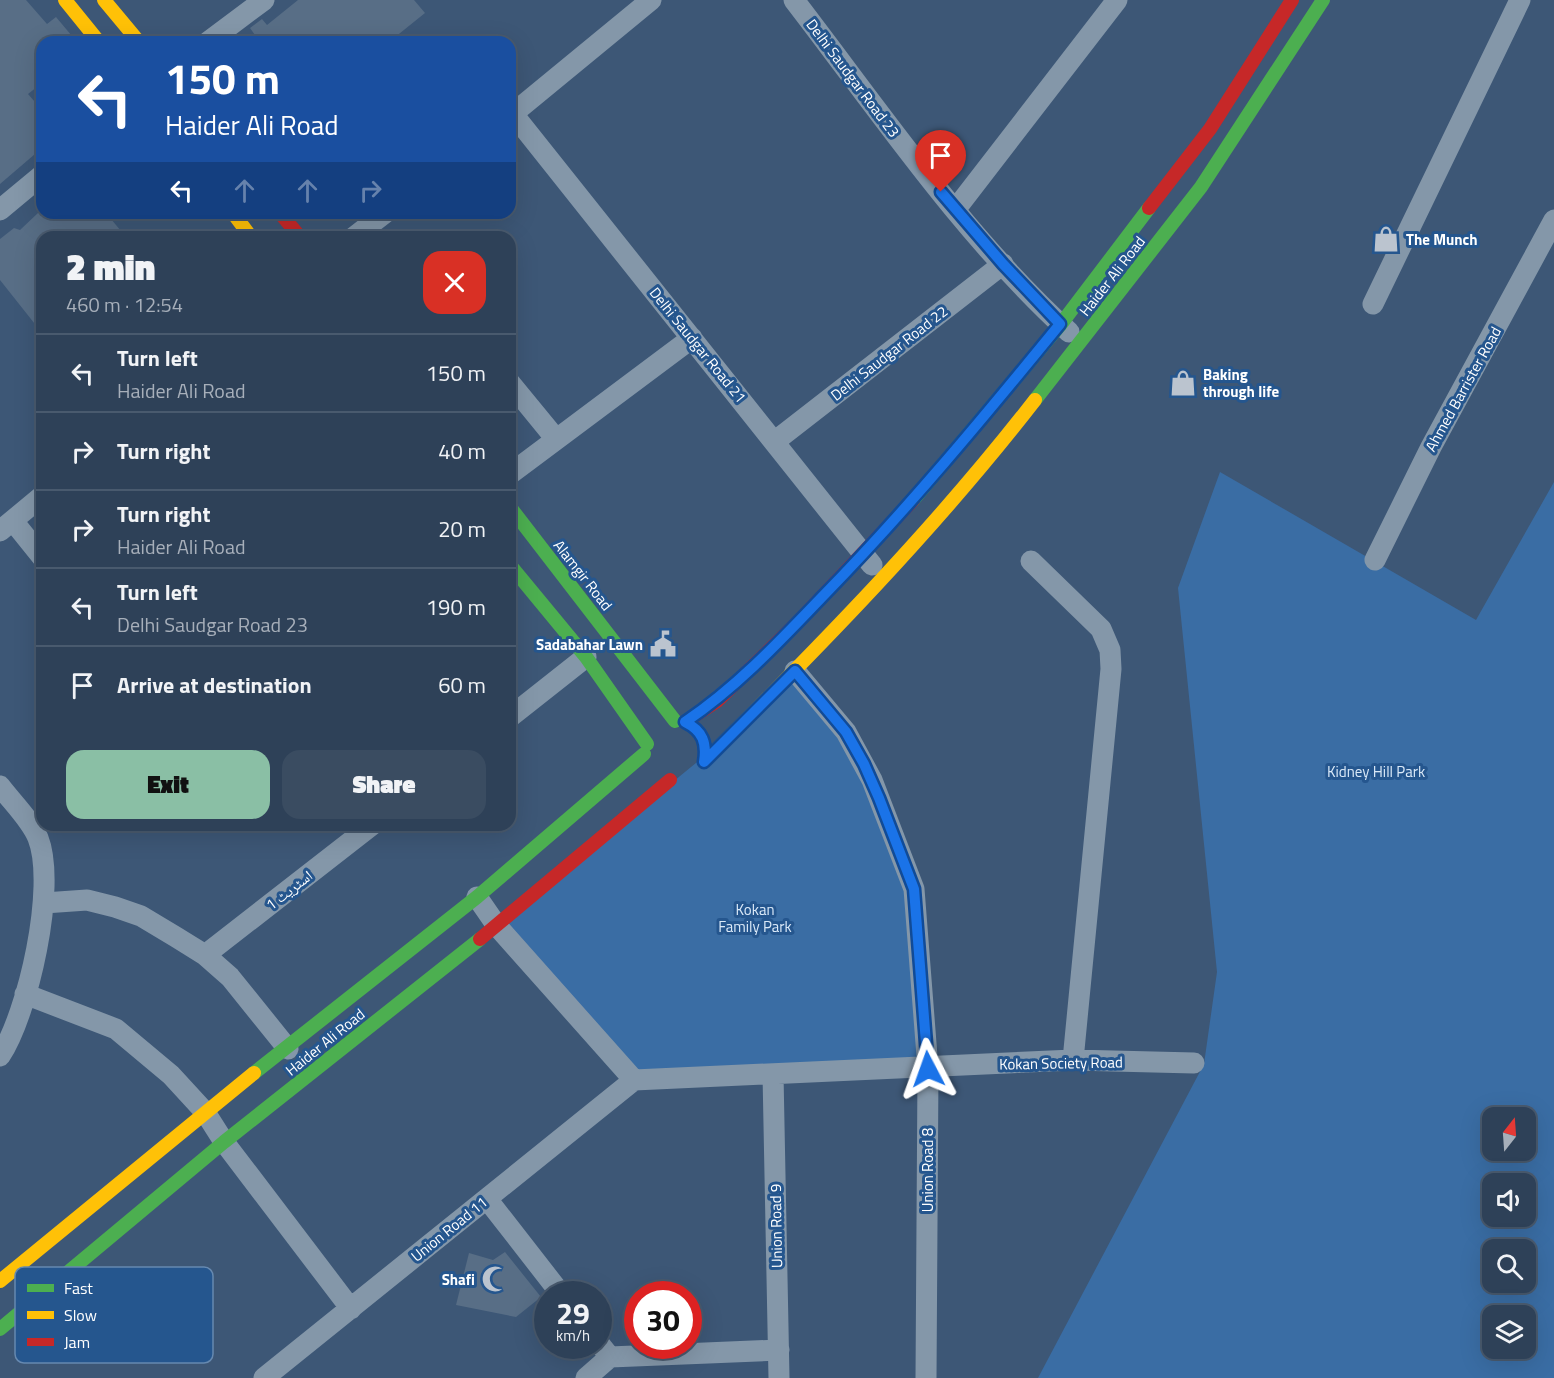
<!DOCTYPE html>
<html lang="en">
<head>
<meta charset="utf-8">
<style>
  :root { --surface:#2e4158; --page:#3a4c61; --text:#f1f3f6; --muted:#a7afba; --line:#495a6e; --accent:#8abfa5 }
  body { margin:0; font-family:"Titillium Web","Noto Naskh Arabic",sans-serif; background:var(--page); color:var(--text); height:100vh; display:flex; flex-direction:column; font-size:22px; white-space:nowrap }
  * { box-sizing:border-box; margin:0 }
  p { font-size:20px; color:var(--muted) }
  .icon { flex:none; width:33px; height:33px; fill:none; stroke:currentColor; stroke-width:2; stroke-linecap:round; stroke-linejoin:round }
  .map { position:relative; flex:1; overflow:hidden }
  .details { position:absolute; left:36px; top:231px; width:480px; height:600px; display:flex; flex-direction:column; background:var(--surface); border-radius:18px; box-shadow:0 6px 24px #0002,0 0 0 2px var(--line) }
  .details>* { flex:none }
  .top-card { position:absolute; left:36px; top:36px; width:480px; height:183px; border-radius:18px; box-shadow:0 6px 24px #0002,0 0 0 2px var(--line); background:#1a4fa0; color:#fff; overflow:hidden }
  .needle { width:39px; rotate:17deg }
  .controls { position:absolute; left:1482px; top:1107px; display:grid; gap:12px }
  .controls a { display:grid; place-items:center; width:54px; height:54px; border-radius:12px; background:var(--surface); box-shadow:0 6px 24px #0002,0 0 0 2px var(--line); font-size:30px }
  .speed { position:absolute; left:534px; top:1281px; display:flex; gap:12px; font-size:30px; font-weight:700; text-align:center }
  .speed>* { display:grid; place-content:center; width:78px; height:78px; border-radius:50%; background:var(--surface); box-shadow:0 6px 24px #0002,0 0 0 2px var(--line); line-height:1 }
  .speed small { font-size:15px; font-weight:400 }
  .speed .limit { border:9px solid #d22; background:#fff; color:#111 }
  .pin { position:absolute; display:grid; place-items:center; width:51px; height:51px; color:#fff; margin:-62px -26px; border-radius:50% 50% 50% 0; rotate:-45deg; box-shadow:0 0 6px #0007 }
  .pin .icon { rotate:45deg }
  .me { position:absolute; width:66px; margin:-33px; rotate:356deg; stroke-linejoin:round; filter:drop-shadow(0 0 4px #0008) }
  .turn { display:flex; align-items:center; gap:21px; height:126px; padding:0 30px; font-size:27px }
  .turn .icon { width:78px; height:78px; stroke-width:2.5 }
  .turn b { display:block; font-size:42px; line-height:51px }
  .lanes { display:flex; align-items:center; height:57px; padding:0 30px; background:#0003; justify-content:center; gap:30px; direction:ltr }
  .lanes .off { opacity:.35 }
  .round { display:grid; place-items:center; flex:none; width:63px; height:63px; border-radius:18px; background:var(--page) }
  .headline { display:flex; align-items:center; justify-content:space-between; height:102px; padding:0 30px }
  h1 { font-size:36px; font-weight:800; line-height:45px }
  .button { display:flex; gap:12px; margin-top:auto; padding:12px 30px }
  .button a { flex:1; height:69px; border-radius:18px; background:var(--accent); color:#111; font-size:24px; font-weight:800; line-height:69px; text-align:center }
  .button a+a { background:var(--page); color:var(--text) }
  ul { padding:0; list-style:none }
  li { display:flex; align-items:center; gap:18px; height:78px; padding:0 30px; border-top:2px solid var(--line) }
  li div { flex:1 }
  li b { display:block; font-size:22px }
  li em { font-style:normal }
  .map>svg:first-child { display:block }
  .green { fill:#3a6da4; fill-rule:evenodd }
  .building { fill:#586e86 }
  .lines { fill:none; stroke-linecap:round; stroke-linejoin:round }
  .street { stroke:#8497a9; stroke-width:21 }
  .fast { stroke:#4caf50; stroke-width:14 }
  .slow { stroke:#ffc107; stroke-width:14 }
  .jam { stroke:#c62828; stroke-width:14 }
  .route-casing { stroke:#114b97; stroke-width:15 }
  .route { stroke:#1a73e8; stroke-width:10 }
  .labels { text-anchor:middle; dominant-baseline:central; stroke-width:6; stroke-linejoin:round; paint-order:stroke }
  .street-label { font-size:15px; fill:#fff; stroke:#25568e }
  .poi-label { font-size:15px; font-weight:bold; fill:#fff; stroke:#25568e; text-anchor:start }
  .park-label { font-size:15px; fill:#dae9f8; stroke:#25568e }
  .key { fill:#25568e; stroke:#6689b0; stroke-width:1.5 }
  .key-label { font-size:16px; fill:#fff }
</style>
</head>
<body>
<div class="map">
<svg width="1554" height="1378" viewBox="0 0 1554 1378">
  <rect width="100%" height="100%" fill="#3d5776"/>
  <path class="green" d="M1220,472L1476,620L1554,482V1378H1038L1204,1064L1217,972L1178,588ZM1492,1118H1526V1150H1492ZM1492,1184H1526V1216H1492ZM1492,1250H1526V1282H1492ZM1492,1316H1526V1348H1492Z
    M795,671L846,732L914,889L928,1069L634,1080L497,926L735,731Z"/>
  <path class="building" d="M0,0H26L47,24L56,17L77,42H42V83L28,94L42,110V148L0,184Z
    M298,0H414L425,13L389,42H246L255,35L250,28L262,19L267,25Z
    M38,213H106L126,237H42V333L0,280V239L14,228L20,230Z
    M505,1252L541,1297L516,1317L456,1305L469,1253L493,1260Z"/>
  <g class="lines">
    <path class="street" d="M794,0C881,113 963,235 1069,332
      M208,42L264,0
      M513,114L872,565
      M510,116L651,0
      M0,210L42,175
      M955,210L1117,0
      M354,237L385,213
      M1373,304L1520,0
      M510,383L556,439
      M774,442L1003,264
      M510,474L692,338
      M13,521L42,557
      M0,531L42,496
      M1375,560L1431,447L1554,220
      M1031,561L1101,629L1110,650L1111,669L1073,1060
      M795,671L846,732L872,780L914,889L928,1069L926,1378
      M510,717L586,657
      M0,786C12,802 31,820 38,838C57,886 28,1014 0,1056
      M477,897L497,926L634,1080
      M44,903L87,900L115,907L141,916L176,937L205,955L230,977L288,1049
      M205,955L372,825
      M25,994L116,1029L171,1075L205,1112L224,1142L351,1309
      M773,1074L779,1378
      M634,1080L1073,1060L1194,1063
      M487,1199L561,1294
      M598,1342L610,1357L779,1350
      M264,1378L634,1080
      M586,1378L610,1357"/>
    <path class="fast" d="M1035,400L1201,187L1323,0
      M913,500L1061,324L1149,208
      M510,507L675,721
      M510,565L586,657L647,744
      M254,1073L477,897L644,754
      M0,1329L224,1142L480,939"/>
    <path class="slow" d="M65,0L99,42
      M104,0L139,42
      M233,213L251,237
      M704,762C819,647 935,529 1035,400
      M0,1281L254,1073"/>
    <path class="jam" d="M1149,208L1210,129L1292,0
      M280,213L300,237
      M685,722L717,701L797,623L913,500
      M480,939L670,780"/>
  </g>
  <g class="lines">
    <g class="route-casing">
      <path id="route" d="M928,1069L914,889L879,798L864,764L846,732L795,671L704,762C707,743 703,731 685,722C737,687 780,641 823,596C907,510 984,417 1060,324L1003,264L941,192"/>
    </g>
    <use href="#route" class="route"/>
  </g>
  <defs>
    <g id="shop-bare" transform="scale(2.07)"><path d="M-5-2.5h2.3a2.7 3.5 0 0 1 5.4 0H5L5.5 6h-11ZM-1.5-2.5h3a1.5 2.3 0 0 0-3 0Z" fill="#bbc4cf" stroke="#25568e" stroke-width="2.5" paint-order="stroke"/></g>
    <g id="civic-bare" transform="scale(2.07)"><path d="M-.6-6.5H3V-4.5H.6V-3L4-1V1h2V6H-6V1h2V-1L-.6-3ZM-1.2 2.5V6h2.4V2.5Z" fill="#bbc4cf" stroke="#25568e" stroke-width="2.5" paint-order="stroke"/></g>
    <g id="mosque-bare" transform="scale(2.07)"><path d="M3.5-4.9A6 6 0 1 0 3.5 4.9A5 5 0 1 1 3.5-4.9Z" fill="#bbc4cf" stroke="#25568e" stroke-width="2.5" paint-order="stroke"/></g>
  </defs>
  <g fill-rule="evenodd">
    <use href="#shop-bare" x="1386" y="239"/>
    <use href="#shop-bare" x="1183" y="383"/>
    <use href="#civic-bare" x="663" y="644"/>
    <use href="#mosque-bare" x="495" y="1279"/>
  </g>
  <g class="labels">
    <g class="street-label">
      <text transform="translate(853 78) rotate(53)">Delhi Saudgar Road 23</text>
      <text transform="translate(1112 276) rotate(-52)">Haider Ali Road</text>
      <text transform="translate(698 345) rotate(51)">Delhi Saudgar Road 21</text>
      <text transform="translate(889 353) rotate(-38)">Delhi Saudgar Road 22</text>
      <text transform="translate(1463 389) rotate(-61)">Ahmed Barrister Road</text>
      <text transform="translate(583 575) rotate(52)">Alamgir Road</text>
      <text transform="translate(289 890) rotate(-38)">اسٹریٹ 1</text>
      <text transform="translate(325 1042) rotate(-39)">Haider Ali Road</text>
      <text transform="translate(1061 1063) rotate(-1)">Kokan Society Road</text>
      <text transform="translate(927 1170) rotate(-90)">Union Road 8</text>
      <text transform="translate(776 1226) rotate(-91)">Union Road 9</text>
      <text transform="translate(449 1229) rotate(-39)">Union Road 11</text>
    </g>
    <g class="poi-label">
      <text x="1406" y="239">The Munch</text>
      <text x="1203" y="374">Baking<tspan x="1203" dy="17">through life</tspan></text>
      <text x="643" y="644" text-anchor="end">Sadabahar Lawn</text>
      <text x="475" y="1279" text-anchor="end">Shafi</text>
    </g>
    <g class="park-label">
      <text x="1376" y="771">Kidney Hill Park</text>
      <text x="755" y="909">Kokan<tspan x="755" dy="17">Family Park</tspan></text>
    </g>
  </g>
  <rect x="15" y="1267" width="198" height="96" rx="9" class="key"/>
  <rect x="27" y="1284" width="27" height="8" fill="#4caf50"/>
  <rect x="27" y="1311" width="27" height="8" fill="#ffc107"/>
  <rect x="27" y="1338" width="27" height="8" fill="#c62828"/>
  <g class="key-label">
    <text x="64" y="1294">Fast</text>
    <text x="64" y="1321">Slow</text>
    <text x="64" y="1348">Jam</text>
  </g>
</svg>
<div class="controls">
<a><svg class="needle" viewBox="-14 -14 28 28"><path d="M0-13l5 13h-10z" fill="#e53935"/><path d="M0 13l5-13h-10z" fill="#a7afba"/></svg></a>
<a><svg class="icon" aria-label="sound" viewBox="0 0 24 24"><path d="M4 9h4l5-4v14l-5-4H4zM17 9q2 3 0 6"/></svg></a>
<a><svg class="icon" aria-label="search" viewBox="0 0 24 24"><circle cx="10" cy="10" r="6"/><path d="M15 15l6 6"/></svg></a>
<a><svg class="icon" aria-label="layers" viewBox="0 0 24 24"><path d="M12 4l9 5-9 5-9-5zM3 14l9 5 9-5"/></svg></a>
</div>
<div class="speed"><div>29<small>km/h</small></div><div class="limit">30</div></div>
<div class="pin" style="left:941px;top:192px;background:#d93025"><svg class="icon" aria-label="arrive" viewBox="0 0 24 24"><path d="M6 21V4h12l-3 4 3 4H6"/></svg></div>
<svg class="me" style="left:928px;top:1069px" viewBox="-20 -20 40 40"><path d="M0-17L14 15 0 8-14 15z" fill="#1a73e8" stroke="#fff" stroke-width="4"/></svg>
<div class="top-card">
<div class="turn"><svg class="icon" aria-label="left" viewBox="0 0 24 24"><path d="M17 20v-9H6M10 6l-5 5 5 5"/></svg><div><b>150 m</b>Haider Ali Road</div></div>
<div class="lanes"><svg class="icon" aria-label="left" viewBox="0 0 24 24"><path d="M17 20v-9H6M10 6l-5 5 5 5"/></svg><svg class="icon off" aria-label="ahead" viewBox="0 0 24 24"><path d="M12 20V5M6 11l6-6 6 6"/></svg><svg class="icon off" aria-label="ahead" viewBox="0 0 24 24"><path d="M12 20V5M6 11l6-6 6 6"/></svg><svg class="icon off" aria-label="right" viewBox="0 0 24 24"><path d="M7 20v-9h11M14 6l5 5-5 5"/></svg></div>
</div>
<section class="details">
<div class="headline"><div><h1>2 min</h1><p>460 m · 12:54</p></div><a class="round" style="background:#d93025;color:#fff"><svg class="icon" aria-label="close" viewBox="0 0 24 24"><path d="M6 6l12 12M18 6L6 18"/></svg></a></div>
<ul>
<li><svg class="icon" aria-label="left" viewBox="0 0 24 24"><path d="M17 20v-9H6M10 6l-5 5 5 5"/></svg><div><b>Turn left</b><p>Haider Ali Road</p></div><em>150 m</em></li>
<li><svg class="icon" aria-label="right" viewBox="0 0 24 24"><path d="M7 20v-9h11M14 6l5 5-5 5"/></svg><div><b>Turn right</b></div><em>40 m</em></li>
<li><svg class="icon" aria-label="right" viewBox="0 0 24 24"><path d="M7 20v-9h11M14 6l5 5-5 5"/></svg><div><b>Turn right</b><p>Haider Ali Road</p></div><em>20 m</em></li>
<li><svg class="icon" aria-label="left" viewBox="0 0 24 24"><path d="M17 20v-9H6M10 6l-5 5 5 5"/></svg><div><b>Turn left</b><p>Delhi Saudgar Road 23</p></div><em>190 m</em></li>
<li><svg class="icon" aria-label="arrive" viewBox="0 0 24 24"><path d="M6 21V4h12l-3 4 3 4H6"/></svg><div><b>Arrive at destination</b></div><em>60 m</em></li>
</ul>
<div class="button"><a>Exit</a><a>Share</a></div>
</section>
</div>
</body>
</html>
